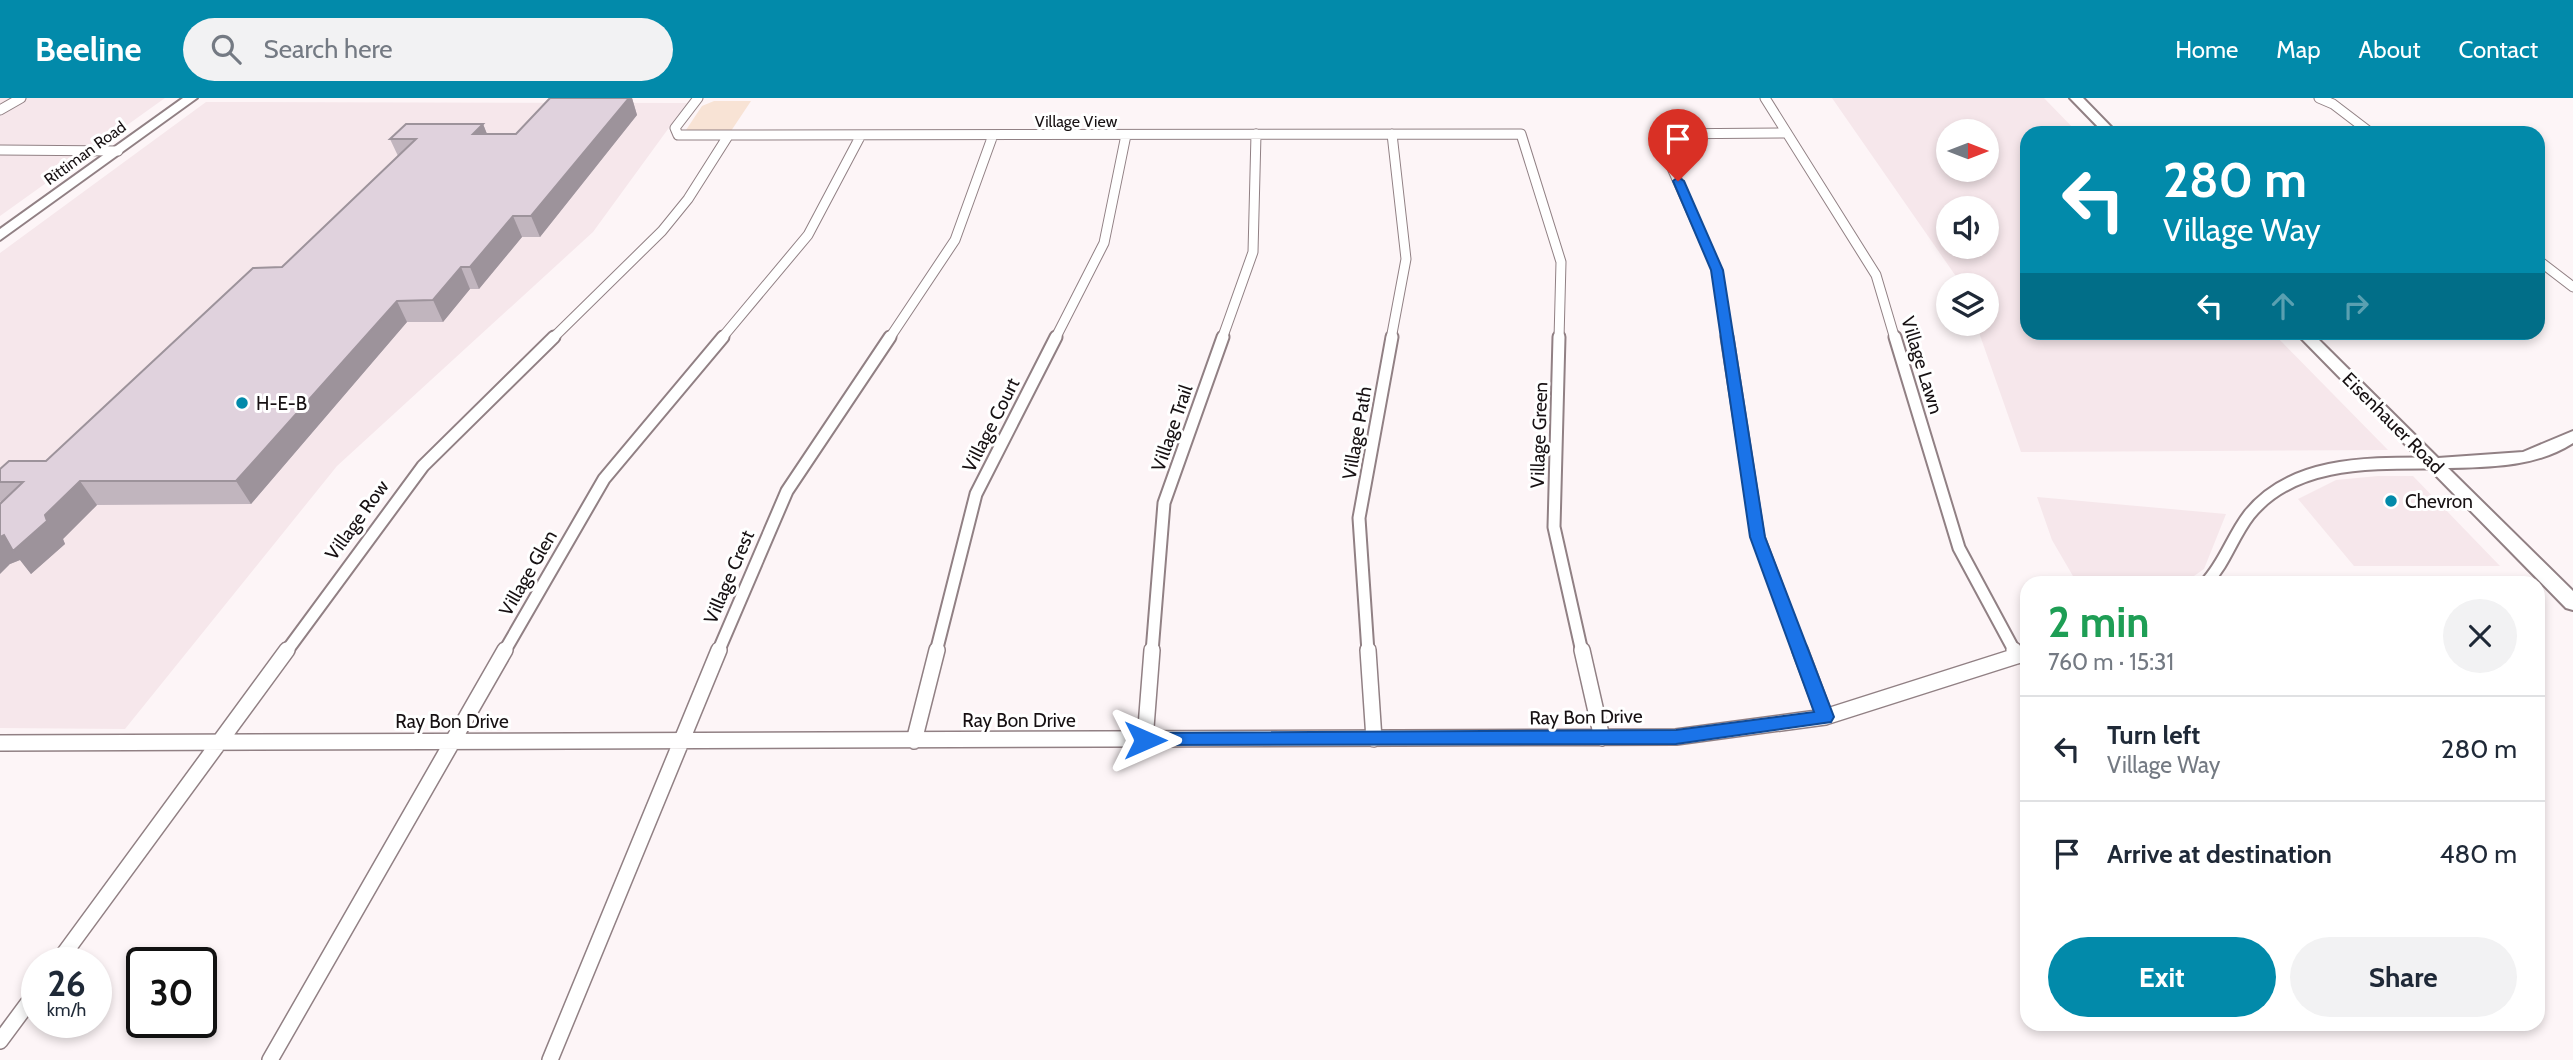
<!DOCTYPE html>
<html lang="en">
<head>
<meta charset="utf-8">
<style>
  :root { --surface:#fff; --page:#f2f2f3; --text:#1f2937; --muted:#747a83; --line:#e0e1e3; --accent:#028aaa }
  body { margin:0; font-family:Cabin,sans-serif; background:var(--page); color:var(--text); height:100vh; display:flex; flex-direction:column; font-size:26px; white-space:nowrap }
  * { box-sizing:border-box; margin:0 }
  p { font-size:23px; color:var(--muted) }
  .icon { flex:none; width:38px; height:38px; fill:none; stroke:currentColor; stroke-width:2; stroke-linecap:round; stroke-linejoin:round }
  .map { position:relative; flex:1; overflow:hidden }
  .details { position:absolute; left:2020px; top:478px; width:525px; height:455px; display:flex; flex-direction:column; background:var(--surface); border-radius:21px; box-shadow:0 4px 10px #0003 }
  .details>* { flex:none }
  .banner { position:absolute; left:2020px; top:28px; width:525px; height:214px; border-radius:21px; box-shadow:0 4px 10px #0003; background:#028aaa; color:#fff; overflow:hidden }
  .needle { width:46px; rotate:90deg }
  .controls { position:absolute; left:1936px; top:21px; display:grid; gap:14px }
  .controls a { display:grid; place-items:center; width:63px; height:63px; border-radius:50%; background:var(--surface); box-shadow:0 4px 10px #0003; font-size:35px }
  .speed { position:absolute; left:21px; top:849px; display:flex; gap:14px; font-size:35px; font-weight:700; text-align:center }
  .speed>* { display:grid; place-content:center; width:91px; height:91px; border-radius:50%; background:var(--surface); box-shadow:0 4px 10px #0003; line-height:1 }
  .speed small { font-size:18px; font-weight:400 }
  .speed .limit { border:4px solid #111; border-radius:10px; background:#fff; color:#111 }
  .pin { position:absolute; display:grid; place-items:center; width:60px; height:60px; color:#fff; margin:-72px -30px; border-radius:50% 50% 50% 0; rotate:-45deg; box-shadow:0 0 7px #0007 }
  .pin .icon { rotate:45deg }
  .me { position:absolute; width:77px; margin:-38px; rotate:90deg; stroke-linejoin:round; filter:drop-shadow(0 0 5px #0008) }
  .turn { display:flex; align-items:center; gap:24px; height:147px; padding:0 28px; font-size:32px }
  .turn .icon { width:91px; height:91px; stroke-width:2.5 }
  .turn b { display:block; font-size:49px; line-height:60px }
  .lanes { display:flex; align-items:center; height:66px; padding:0 28px; background:#0003; justify-content:center; gap:35px; direction:ltr }
  .lanes .off { opacity:.35 }
  .round { display:grid; place-items:center; flex:none; width:74px; height:74px; border-radius:37px; background:var(--page) }
  .summary { display:flex; align-items:center; justify-content:space-between; height:119px; padding:0 28px }
  h1 { font-size:42px; font-weight:800; line-height:52px; color:#1e9e55 }
  .primary-button { display:flex; gap:14px; margin-top:auto; padding:14px 28px }
  .primary-button a { flex:1; height:80px; border-radius:42px; background:var(--accent); color:#fff; font-size:28px; font-weight:800; line-height:80px; text-align:center }
  .primary-button a+a { background:var(--page); color:var(--text) }
  ul { padding:0; list-style:none }
  li { display:flex; align-items:center; gap:21px; height:105px; padding:0 28px; border-top:2px solid var(--line) }
  li div { flex:1 }
  li b { display:block; font-size:26px }
  li em { font-style:normal }
  header { display:flex; align-items:center; gap:42px; box-sizing:border-box; height:98px; padding:0 35px; background:var(--accent); color:#fff }
  header strong { font-size:33px }
  nav { display:flex; gap:38px; margin-inline-start:auto; font-size:24px }
  .search { width:490px; height:63px; background:var(--page); display:flex; align-items:center; gap:18px; box-sizing:border-box; padding:0 24px; border-radius:38px; color:var(--muted); font-size:26px }
  .map>svg:first-child { display:block }
  .built { fill:#f6e7eb; fill-rule:evenodd }
  .green { fill:#f8e3d5 }
  .lines { fill:none; stroke-linecap:round; stroke-linejoin:round }
  .street-far2-casing { stroke:#918084; stroke-width:11 }
  .street-far1-casing { stroke:#918084; stroke-width:15 }
  .street-casing { stroke:#918084; stroke-width:18 }
  .secondary-casing { stroke:#918084; stroke-width:4 }
  .street-far2 { stroke:#fff; stroke-width:9 }
  .street-far1 { stroke:#fff; stroke-width:11 }
  .street { stroke:#fff; stroke-width:15 }
  .secondary { fill:#fff; fill-rule:evenodd }
  .wall { fill:#c1b5be }
  .shaded-wall { fill:#9d939b }
  .building { fill:#e0d2dd; stroke:#9d939b; stroke-width:2 }
  .route { fill:#1a73e8; stroke:#114b97; stroke-width:2 }
  .poi-dot { fill:#028aaa; stroke:#fff; stroke-width:2.5 }
  .labels { text-anchor:middle; dominant-baseline:central; stroke-width:6; stroke-linejoin:round; paint-order:stroke }
  .far-street-label { font-size:16px; fill:#171113; stroke:#fff }
  .street-label { font-size:19px; fill:#171113; stroke:#fff }
  .poi-label { font-size:19px; fill:#171113; stroke:#fff; text-anchor:start }
</style>
</head>
<body>
<header>
<strong>Beeline</strong>
<div class="search"><svg class="icon" aria-label="search" viewBox="0 0 24 24"><circle cx="10" cy="10" r="6"/><path d="M15 15l6 6"/></svg>Search here</div>
<nav><a>Home</a><a>Map</a><a>About</a><a>Contact</a></nav>
</header>
<div class="map">
<svg width="2573" height="962" viewBox="0 0 2573 962">
  <rect width="100%" height="100%" fill="#fdf5f7"/>
  <path class="built" d="M0,0H165L0,118Z
    M1832,0H2044L2078,35H2026V234L2273,235L2388,352L2021,354L1976,226H1986V187H1962ZM1986,33V72H1948V33ZM1986,110V149H1948V110Z
    M206,4L687,5L593,134L337,368L125,631L0,630V155Z
    M2378,378H2413L2500,468H2354L2298,401L2336,382Z
    M2037,399L2226,416L2204,471L2184,485H2077L2052,442Z"/>
  <path class="green" d="M714,3H751L731,33L686,32L702,8Z"/>
  <g class="lines">
    <g class="street-far2-casing">
      <path id="street-far2" d="M698,0L675,30L678,37L1521,36L1561,164L1559,241
        M1765,0L1876,177L1895,241
        M2319,0L2333,6L2371,35
        M0,12L21,0
        M0,52L118,53
        M2538,162L2573,189
        M552,241L662,133L688,101L728,38
        M721,241L808,137L861,37
        M889,241L955,142L993,37
        M1055,241L1104,145L1126,37
        M1222,241L1253,154L1256,36
        M1391,241L1406,161L1392,36
        M1728,241L1717,172L1657,36L1787,35"/>
    </g>
    <g class="street-far1-casing">
      <path id="street-far1" d="M1559,239L1554,429L1582,554
        M1727,239L1758,439L1801,554
        M1895,239L1959,450L2015,554
        M2206,485C2225,465 2232,439 2249,417C2292,363 2369,365 2432,365
        M286,554L423,368L554,239
        M504,554L604,381L723,239
        M718,554L787,393L890,239
        M936,554L976,396L1056,239
        M1152,554L1164,405L1223,239
        M1368,554L1359,420L1392,239"/>
    </g>
    <g class="street-casing">
      <path id="street" d="M1368,552L1374,641
        M1582,552L1602,640
        M1800,552L1825,619
        M2014,552L2017,558
        M1145,642L1152,552
        M914,643L937,552
        M0,645L1676,639L1825,619L2026,555
        M58,864L287,552
        M0,943L37,893
        M270,962L505,552
        M550,962L719,552"/>
    </g>
    <g class="secondary-casing">
      <path id="secondary" d="M183,0H197L0,142V131Z
        M2070,0H2083L2117,35H2104Z
        M2295,234H2311L2438,360L2523,354L2573,333V345C2536,369 2491,369 2448,370L2573,493V512L2566,510Z"/>
    </g>
    <use href="#street-far2" class="street-far2"/>
    <use href="#street-far1" class="street-far1"/>
    <use href="#street" class="street"/>
    <use href="#secondary" class="secondary"/>
  </g>
  <path class="wall" d="M550,0H632L637,17L540,139H522L479,191H470L443,224H407L251,406L97,407L63,441L65,446L31,476L20,462L10,466L1,405L0,403V371L46,363L282,169L398,58L390,41L483,26L487,36H516Z"/>
  <path class="shaded-wall" d="M629,0H632L637,17L540,139L531,118Z
    M483,26L491,46L473,36Z
    M513,118L522,139L479,191L470,169Z
    M461,169L470,191L443,224L433,202Z
    M397,203L407,224L251,406L236,383Z
    M80,383L97,407L63,441L65,446L31,476L20,462L10,466L0,476V439L45,417Z"/>
  <path class="building" d="M550,0H629L531,118H513L470,169H461L433,202L397,203L236,383H80L45,417L47,423L13,453L4,437L0,439V406L23,384H0V371L9,363H46L253,170L282,169L416,41H390L406,26H483L473,36H516Z"/>
  <path class="route" d="M1678,79L1684,83L1723,172L1765,439L1834,619L1831,624L1676,646L1139,647L1136,642L1139,637L1145,635L1676,632L1814,614L1750,439L1711,172L1673,83Z"/>
  <g class="poi-dot">
    <circle cx="242" cy="305" r="7"/>
    <circle cx="2391" cy="403" r="7"/>
  </g>
  <g class="labels">
    <g class="far-street-label">
      <text x="1076" y="23">Village View</text>
      <text transform="translate(85 55) rotate(-36)">Rittiman Road</text>
    </g>
    <g class="street-label">
      <text transform="translate(1922 267) rotate(73)">Village Lawn</text>
      <text transform="translate(2393 325) rotate(45)">Eisenhauer Road</text>
      <text transform="translate(991 327) rotate(-63)">Village Court</text>
      <text transform="translate(1172 330) rotate(-71)">Village Trail</text>
      <text transform="translate(1357 335) rotate(-80)">Village Path</text>
      <text transform="translate(1539 337) rotate(-88)">Village Green</text>
      <text transform="translate(357 422) rotate(-54)">Village Row</text>
      <text transform="translate(528 475) rotate(-60)">Village Glen</text>
      <text transform="translate(729 479) rotate(-67)">Village Crest</text>
      <text transform="translate(1586 619) rotate(-1)">Ray Bon Drive</text>
      <text x="1019" y="622">Ray Bon Drive</text>
      <text x="452" y="623">Ray Bon Drive</text>
    </g>
    <g class="poi-label">
      <text x="256" y="305">H-E-B</text>
      <text x="2405" y="403">Chevron</text>
    </g>
  </g>
</svg>
<div class="controls">
<a><svg class="needle" viewBox="-14 -14 28 28"><path d="M0-13l5 13h-10z" fill="#e53935"/><path d="M0 13l5-13h-10z" fill="#747a83"/></svg></a>
<a><svg class="icon" aria-label="sound" viewBox="0 0 24 24"><path d="M4 9h4l5-4v14l-5-4H4zM17 9q2 3 0 6"/></svg></a>
<a><svg class="icon" aria-label="layers" viewBox="0 0 24 24"><path d="M12 4l9 5-9 5-9-5zM3 14l9 5 9-5"/></svg></a>
</div>
<div class="speed"><div>26<small>km/h</small></div><div class="limit">30</div></div>
<div class="pin" style="left:1678px;top:83px;background:#d93025"><svg class="icon" aria-label="arrive" viewBox="0 0 24 24"><path d="M6 21V4h12l-3 4 3 4H6"/></svg></div>
<svg class="me" style="left:1145px;top:642px" viewBox="-20 -20 40 40"><path d="M0-17L14 15 0 8-14 15z" fill="#1a73e8" stroke="#fff" stroke-width="4"/></svg>
<div class="banner">
<div class="turn"><svg class="icon" aria-label="left" viewBox="0 0 24 24"><path d="M17 20v-9H6M10 6l-5 5 5 5"/></svg><div><b>280 m</b>Village Way</div></div>
<div class="lanes"><svg class="icon" aria-label="left" viewBox="0 0 24 24"><path d="M17 20v-9H6M10 6l-5 5 5 5"/></svg><svg class="icon off" aria-label="ahead" viewBox="0 0 24 24"><path d="M12 20V5M6 11l6-6 6 6"/></svg><svg class="icon off" aria-label="right" viewBox="0 0 24 24"><path d="M7 20v-9h11M14 6l5 5-5 5"/></svg></div>
</div>
<section class="details">
<div class="summary"><div><h1>2 min</h1><p>760 m · 15:31</p></div><a class="round"><svg class="icon" aria-label="close" viewBox="0 0 24 24"><path d="M6 6l12 12M18 6L6 18"/></svg></a></div>
<ul>
<li><svg class="icon" aria-label="left" viewBox="0 0 24 24"><path d="M17 20v-9H6M10 6l-5 5 5 5"/></svg><div><b>Turn left</b><p>Village Way</p></div><em>280 m</em></li>
<li><svg class="icon" aria-label="arrive" viewBox="0 0 24 24"><path d="M6 21V4h12l-3 4 3 4H6"/></svg><div><b>Arrive at destination</b></div><em>480 m</em></li>
</ul>
<div class="primary-button"><a>Exit</a><a>Share</a></div>
</section>
</div>
</body>
</html>
